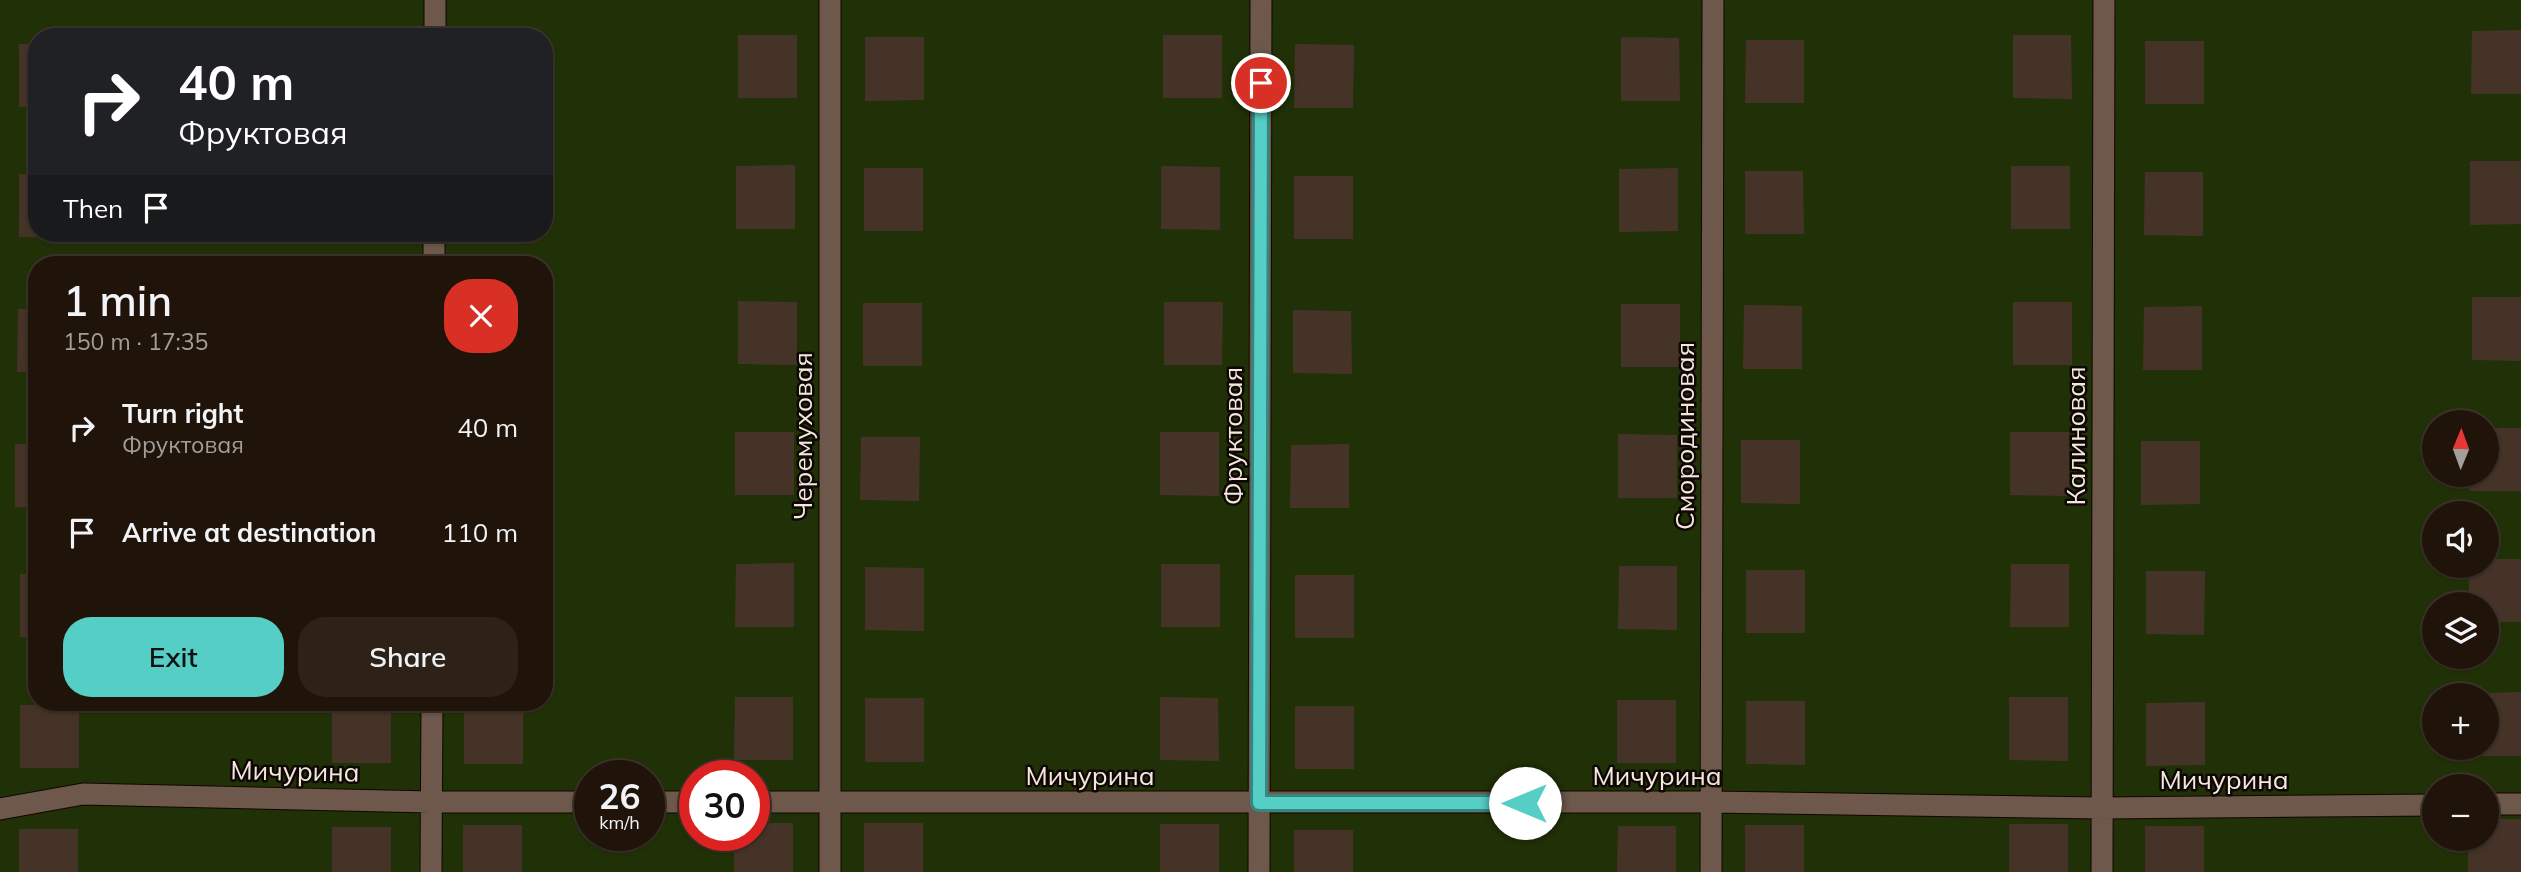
<!DOCTYPE html>
<html lang="en">
<head>
<meta charset="utf-8">
<style>
  :root { --surface:#20140a; --page:#2d2118; --text:#f1f3f6; --muted:#a29e9c; --line:#3d332b; --accent:#55cec5 }
  body { margin:0; font-family:Mulish,sans-serif; background:var(--page); color:var(--text); height:100vh; display:flex; flex-direction:column; font-size:26px; white-space:nowrap }
  * { box-sizing:border-box; margin:0 }
  p { font-size:23px; color:var(--muted) }
  .icon { flex:none; width:38px; height:38px; fill:none; stroke:currentColor; stroke-width:2; stroke-linecap:round; stroke-linejoin:round }
  .map { position:relative; flex:1; overflow:hidden }
  .sheet { position:absolute; left:28px; top:256px; width:525px; height:455px; display:flex; flex-direction:column; background:var(--surface); border-radius:28px; box-shadow:0 2px 5px #0004,0 0 0 2px var(--line) }
  .sheet>* { flex:none }
  .guide { position:absolute; left:28px; top:28px; width:525px; height:214px; border-radius:28px; box-shadow:0 2px 5px #0004,0 0 0 2px var(--line); background:#202124; color:#fff; overflow:hidden }
  .needle { width:46px; rotate:1deg }
  .tools { position:absolute; left:2422px; top:410px; display:grid; gap:14px }
  .tools a { display:grid; place-items:center; width:77px; height:77px; border-radius:50%; background:var(--surface); box-shadow:0 2px 5px #0004,0 0 0 2px var(--line); font-size:35px }
  .speed { position:absolute; left:574px; top:760px; display:flex; gap:14px; font-size:35px; font-weight:700; text-align:center }
  .speed>* { display:grid; place-content:center; width:91px; height:91px; border-radius:50%; background:var(--surface); box-shadow:0 2px 5px #0004,0 0 0 2px var(--line); line-height:1 }
  .speed small { font-size:18px; font-weight:400 }
  .speed .limit { border:10px solid #d22; background:#fff; color:#111 }
  .pin { position:absolute; display:grid; place-items:center; width:60px; height:60px; color:#fff; margin:-30px; border:4px solid #fff; border-radius:50%; box-shadow:0 2px 7px #0007 }
  .me { position:absolute; width:77px; margin:-38px; rotate:270deg; stroke-linejoin:round; filter:drop-shadow(0 0 5px #0008) }
  .turn { display:flex; align-items:center; gap:24px; height:147px; padding:0 35px; font-size:32px }
  .turn .icon { width:91px; height:91px; stroke-width:2.5 }
  .turn b { display:block; font-size:49px; line-height:60px }
  .then { display:flex; align-items:center; height:66px; padding:0 35px; background:#0003; gap:14px; font-size:26px }
  .round { display:grid; place-items:center; flex:none; width:74px; height:74px; border-radius:28px; background:var(--page) }
  .headline { display:flex; align-items:center; justify-content:space-between; height:119px; padding:0 35px }
  h1 { font-size:42px; font-weight:600; line-height:52px }
  .button { display:flex; gap:14px; margin-top:auto; padding:14px 35px }
  .button a { flex:1; height:80px; border-radius:28px; background:var(--accent); color:#111; font-size:28px; font-weight:600; line-height:80px; text-align:center }
  .button a+a { background:var(--page); color:var(--text) }
  ul { padding:0; list-style:none }
  li { display:flex; align-items:center; gap:21px; height:105px; padding:0 35px }
  li div { flex:1 }
  li b { display:block; font-size:26px }
  li em { font-style:normal }
  .map>svg:first-child { display:block }
  .green { fill:#213107; fill-rule:evenodd }
  .building { fill:#463327 }
  .lines { fill:none; stroke-linecap:round; stroke-linejoin:round }
  .street-casing { stroke:#130500; stroke-width:23 }
  .street { stroke:#6d584b; stroke-width:21 }
  .route-casing { stroke:#378680; stroke-width:18 }
  .route { stroke:#55cec5; stroke-width:12 }
  .labels { text-anchor:middle; dominant-baseline:central; stroke-width:5; stroke-linejoin:round; paint-order:stroke }
  .street-label { font-size:26px; fill:#f3e7df; stroke:#0e0704 }
</style>
</head>
<body>
<div class="map">
<svg width="2521" height="872" viewBox="0 0 2521 872">
  <rect width="100%" height="100%" fill="#2b1a0e"/>
  <path class="green" d="M0,0H2521V872H0ZM37,37H544V233H37ZM37,264H544V702H37ZM2434,422H2487V474H2434ZM2434,513H2487V565H2434ZM2434,604H2487V656H2434ZM2434,695H2487V747H2434ZM590,775H649V835H590ZM695,775H754V835H695ZM2434,786H2487V838H2434Z"/>
  <path class="building" d="M2521,30V94H2471L2472,31Z
    M738,35H797V98H738Z
    M1163,35H1222V98H1163Z
    M2013,35H2071L2072,99L2013,98Z
    M865,37H924V100L865,101Z
    M1621,37L1679,38L1680,101H1621Z
    M1746,40H1804V103H1745Z
    M2145,41H2204V104H2145Z
    M19,44H37V107H19Z
    M1295,44L1354,45L1353,108H1294Z
    M2470,161H2521V224L2470,225Z
    M795,165V229H736V166Z
    M1161,166L1220,167V230L1161,229Z
    M2011,166H2070V229H2011Z
    M864,168H923V231H864Z
    M1678,168V231L1619,232V169Z
    M1745,171H1803L1804,234H1745Z
    M2145,172H2203V236L2144,235Z
    M19,174H37V233H77V238L19,237Z
    M1294,176H1353V239H1294Z
    M2472,297H2521V361L2472,360Z
    M738,301L797,302V365L738,364Z
    M1164,302H1223L1222,365H1164Z
    M2013,302H2072V365H2013Z
    M863,303H922V366H863Z
    M1621,304H1680V367H1621Z
    M1744,305L1802,306V369H1743Z
    M2202,306V370H2143L2144,307Z
    M18,309H37V372H17Z
    M1293,310L1351,311L1352,374L1293,373Z
    M2487,428H2521V491H2469V474H2487Z
    M735,432H794V495H735Z
    M1160,432H1219V496L1160,495Z
    M2010,432H2069V496L2010,495Z
    M1618,434L1677,435V498H1618Z
    M861,437H920L919,501L860,500Z
    M1741,440H1800V504L1741,503Z
    M2141,441H2200V504L2141,505Z
    M15,444H37V507H15Z
    M1349,444V508H1290L1291,445Z
    M2487,559H2521V622H2487V604H2469V565H2487Z
    M794,563V627H735L736,564Z
    M1161,564H1220V627H1161Z
    M2011,564H2069V627H2010Z
    M1619,566H1677V630L1618,629Z
    M865,567L924,568V631L865,630Z
    M1746,570H1805V633H1746Z
    M2146,571H2205L2204,635L2146,634Z
    M20,574H37V637H20Z
    M1295,575H1354V638H1295Z
    M2521,692V756H2468V747H2487V693Z
    M735,697H793V760H734Z
    M1160,697L1218,698L1219,761L1160,760Z
    M2009,697H2068V761L2009,760Z
    M865,698H924V762H865Z
    M1617,700H1676V763H1617Z
    M1746,701H1805V765L1746,764Z
    M332,702H391V763H332Z
    M464,702H523V764H464Z
    M2205,702V765L2146,766V703Z
    M20,705H79V768H20Z
    M1295,706H1354V769H1295Z
    M2487,819H2521V872H2468V838H2487Z
    M754,823H793V872H734V835H754Z
    M864,823H923V872H864Z
    M1160,824H1219V872H1160Z
    M2009,824H2068V872H2009Z
    M463,825H522V872H463Z
    M1745,825H1804V872H1745Z
    M1618,826H1676V872H1617Z
    M2145,826H2204V872H2145Z
    M332,827H391V872H332Z
    M19,829H78V872H19Z
    M1294,830H1353V872H1294Z"/>
  <g class="lines">
    <g class="street-casing">
      <path id="street" d="M435,37V0
        M434,264V233
        M649,802H695
        M754,802H1711L2102,808L2434,805
        M2487,804H2521
        M0,809L83,794L431,802H590
        M431,872L432,702
        M830,872V0
        M1259,872L1261,0
        M1711,872L1713,0
        M2102,872L2104,0"/>
    </g>
    <use href="#street" class="street"/>
  </g>
  <g class="lines">
    <g class="route-casing">
      <path id="route" d="M1261,83L1259,803H1525"/>
    </g>
    <use href="#route" class="route"/>
  </g>
  <g class="labels">
    <g class="street-label">
      <text transform="translate(802 436) rotate(-90)">Черемуховая</text>
      <text transform="translate(1232 436) rotate(-90)">Фруктовая</text>
      <text transform="translate(1684 436) rotate(-90)">Смородиновая</text>
      <text transform="translate(2075 436) rotate(-90)">Калиновая</text>
      <text transform="translate(295 771) rotate(1)">Мичурина</text>
      <text x="1090" y="775">Мичурина</text>
      <text x="1657" y="775">Мичурина</text>
      <text x="2224" y="779">Мичурина</text>
    </g>
  </g>
</svg>
<div class="tools">
<a><svg class="needle" viewBox="-14 -14 28 28"><path d="M0-13l5 13h-10z" fill="#e53935"/><path d="M0 13l5-13h-10z" fill="#a29e9c"/></svg></a>
<a><svg class="icon" aria-label="sound" viewBox="0 0 24 24"><path d="M4 9h4l5-4v14l-5-4H4zM17 9q2 3 0 6"/></svg></a>
<a><svg class="icon" aria-label="layers" viewBox="0 0 24 24"><path d="M12 4l9 5-9 5-9-5zM3 14l9 5 9-5"/></svg></a>
<a>+</a>
<a>−</a>
</div>
<div class="speed"><div>26<small>km/h</small></div><div class="limit">30</div></div>
<div class="pin" style="left:1261px;top:83px;background:#d93025"><svg class="icon" aria-label="arrive" viewBox="0 0 24 24"><path d="M6 21V4h12l-3 4 3 4H6"/></svg></div>
<svg class="me" style="left:1525px;top:803px" viewBox="-20 -20 40 40"><circle r="19" fill="#fff"/><path d="M0-13L10 11 0 6-10 11z" fill="#55cec5"/></svg>
<div class="guide">
<div class="turn"><svg class="icon" aria-label="right" viewBox="0 0 24 24"><path d="M7 20v-9h11M14 6l5 5-5 5"/></svg><div><b>40 m</b>Фруктовая</div></div>
<div class="then">Then<svg class="icon" aria-label="arrive" viewBox="0 0 24 24"><path d="M6 21V4h12l-3 4 3 4H6"/></svg></div>
</div>
<section class="sheet">
<div class="headline"><div><h1>1 min</h1><p>150 m · 17:35</p></div><a class="round" style="background:#d93025;color:#fff"><svg class="icon" aria-label="close" viewBox="0 0 24 24"><path d="M6 6l12 12M18 6L6 18"/></svg></a></div>
<ul>
<li><svg class="icon" aria-label="right" viewBox="0 0 24 24"><path d="M7 20v-9h11M14 6l5 5-5 5"/></svg><div><b>Turn right</b><p>Фруктовая</p></div><em>40 m</em></li>
<li><svg class="icon" aria-label="arrive" viewBox="0 0 24 24"><path d="M6 21V4h12l-3 4 3 4H6"/></svg><div><b>Arrive at destination</b></div><em>110 m</em></li>
</ul>
<div class="button"><a>Exit</a><a>Share</a></div>
</section>
</div>
</body>
</html>
